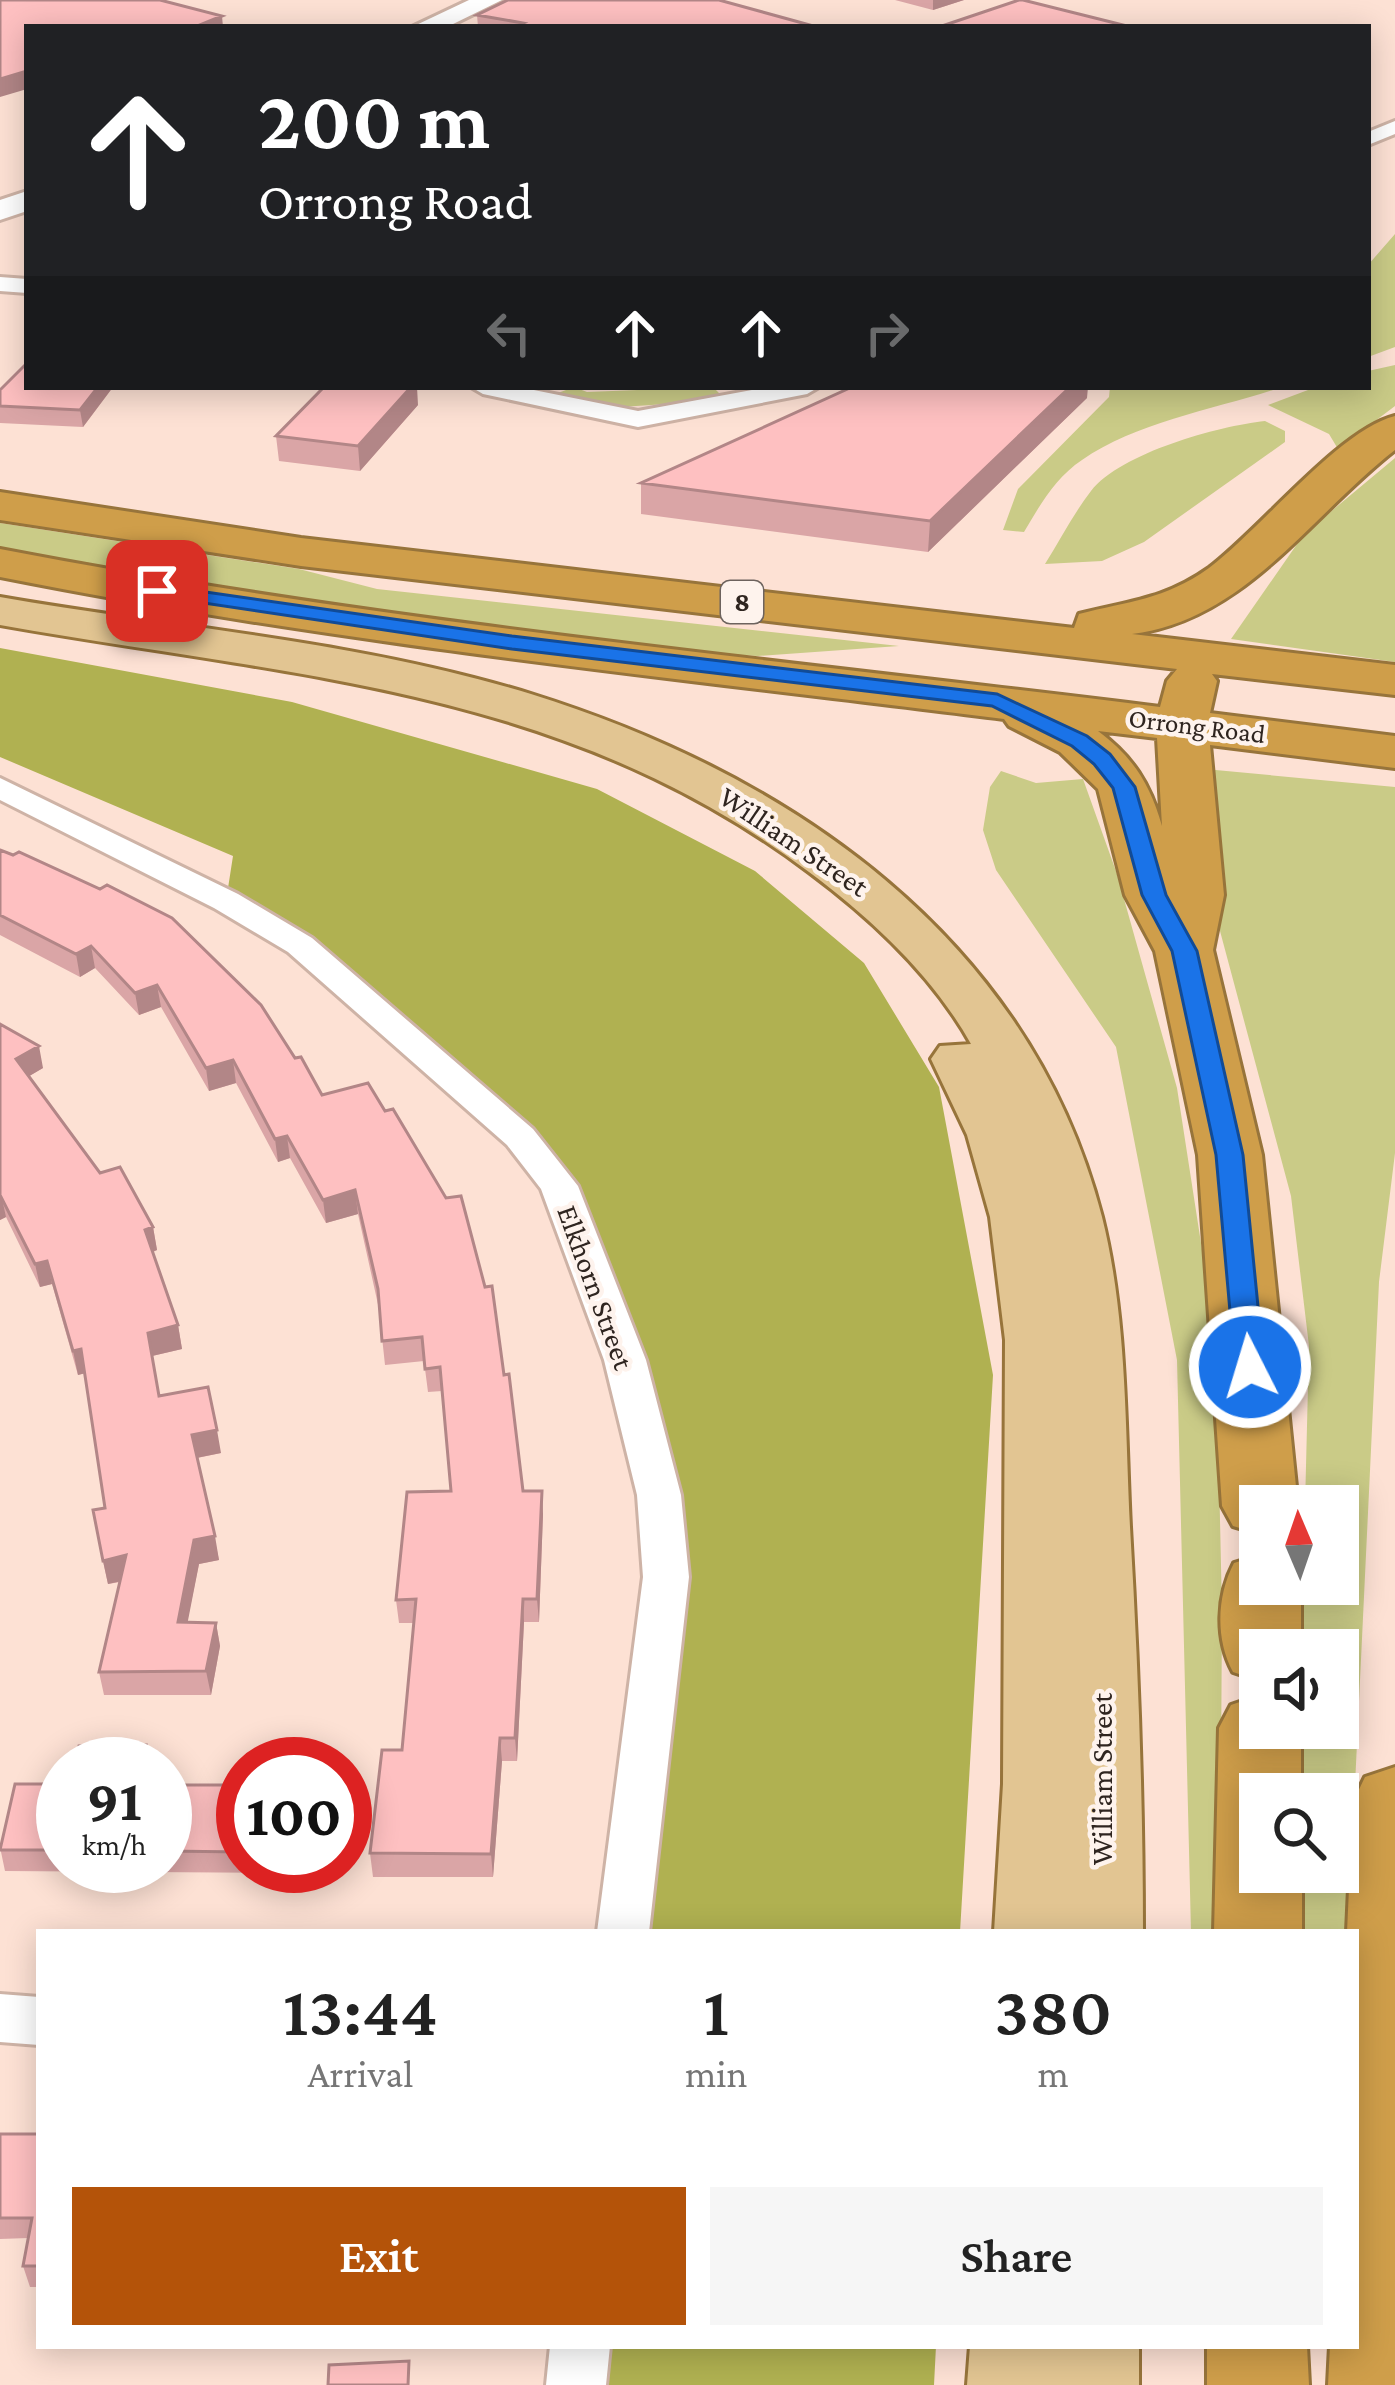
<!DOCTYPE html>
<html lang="en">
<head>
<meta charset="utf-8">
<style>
  :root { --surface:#fff; --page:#f6f6f6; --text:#222; --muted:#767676; --accent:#b45309 }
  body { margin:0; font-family:"Crimson Pro",serif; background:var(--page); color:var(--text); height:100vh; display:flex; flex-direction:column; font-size:45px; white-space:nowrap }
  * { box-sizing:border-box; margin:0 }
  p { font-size:39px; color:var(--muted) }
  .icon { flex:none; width:66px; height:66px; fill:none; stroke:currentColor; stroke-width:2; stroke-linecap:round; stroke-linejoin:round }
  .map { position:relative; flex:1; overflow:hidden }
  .sheet { position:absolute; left:36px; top:1929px; width:1323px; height:420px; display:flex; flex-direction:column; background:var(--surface); border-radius:0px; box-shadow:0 6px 30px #0003 }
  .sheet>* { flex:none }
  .banner { position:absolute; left:24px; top:24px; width:1347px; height:366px; border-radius:0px; box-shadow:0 6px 30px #0003; background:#202124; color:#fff; overflow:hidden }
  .needle { width:78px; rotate:358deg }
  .controls { position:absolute; left:1239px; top:1485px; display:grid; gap:24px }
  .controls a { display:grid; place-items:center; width:120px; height:120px; border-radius:0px; background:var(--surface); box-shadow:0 6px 30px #0003; font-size:60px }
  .speed { position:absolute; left:36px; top:1737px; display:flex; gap:24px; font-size:60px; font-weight:700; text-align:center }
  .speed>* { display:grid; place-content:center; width:156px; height:156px; border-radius:50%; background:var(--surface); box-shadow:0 6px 30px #0003; line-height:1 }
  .speed small { font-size:30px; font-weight:400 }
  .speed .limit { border:18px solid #d22; background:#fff; color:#111 }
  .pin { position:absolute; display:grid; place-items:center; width:102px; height:102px; color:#fff; margin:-51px; border-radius:24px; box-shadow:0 6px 18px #0006 }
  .me { position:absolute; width:132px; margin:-66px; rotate:355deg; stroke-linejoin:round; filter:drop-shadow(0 0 9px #0008) }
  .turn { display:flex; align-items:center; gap:42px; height:252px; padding:0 36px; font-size:54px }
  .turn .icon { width:156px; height:156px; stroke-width:2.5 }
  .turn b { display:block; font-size:84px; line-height:102px }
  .lanes { display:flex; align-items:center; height:114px; padding:0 36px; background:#0003; justify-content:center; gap:60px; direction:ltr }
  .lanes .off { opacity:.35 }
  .eta { display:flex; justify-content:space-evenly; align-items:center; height:204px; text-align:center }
  .eta b { font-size:72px; font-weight:600; line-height:84px }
  .button { display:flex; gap:24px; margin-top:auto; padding:24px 36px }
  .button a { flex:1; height:138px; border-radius:0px; background:var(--accent); color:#fff; font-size:48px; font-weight:600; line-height:138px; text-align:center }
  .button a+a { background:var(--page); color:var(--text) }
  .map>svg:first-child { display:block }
  .green { fill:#cacb87 }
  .forest { fill:#b0b151 }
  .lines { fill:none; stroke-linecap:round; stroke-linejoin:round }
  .street-casing { stroke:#ceb3a6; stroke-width:6 }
  .secondary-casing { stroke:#ceb3a6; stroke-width:6 }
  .primary-casing { stroke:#97743b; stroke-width:6 }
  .highway-casing { stroke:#97743b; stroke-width:6 }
  .street { fill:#fff; fill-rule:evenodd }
  .secondary { fill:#fff; fill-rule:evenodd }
  .primary { fill:#e2c592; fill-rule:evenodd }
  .highway { fill:#cf9e4a; fill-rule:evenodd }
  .wall { fill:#daa5a6 }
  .shaded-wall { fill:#b28687 }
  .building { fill:#fec0c1; stroke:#b28687; stroke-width:3 }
  .route { fill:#1a73e8; stroke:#114b97; stroke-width:3 }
  .labels { text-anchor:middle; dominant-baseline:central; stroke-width:9; stroke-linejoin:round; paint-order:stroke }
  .shield { fill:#fef3ed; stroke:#6d635e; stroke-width:3 }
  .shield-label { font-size:27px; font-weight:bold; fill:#2f2520 }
  .far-street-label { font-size:27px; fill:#2f2520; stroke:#fef3ed }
  .street-label { font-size:30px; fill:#2f2520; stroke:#fef3ed }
</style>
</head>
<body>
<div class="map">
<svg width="1395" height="2385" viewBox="0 0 1395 2385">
  <rect width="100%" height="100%" fill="#fde1d4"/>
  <path class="green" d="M1395,234V347L1368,357V265Z
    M1395,365V406L1338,449L1329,434L1268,405L1316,387H1368V371Z
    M574,387L587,392L713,387L726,400L621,407L550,396Z
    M1110,387H1282C1218,409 1138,421 1082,460C1055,478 1040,505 1024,532L1003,530L1018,489L1109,397Z
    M1265,421L1285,431V442L1144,542L1102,561L1045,564C1060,540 1074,513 1091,491C1121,453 1218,426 1265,421Z
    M1395,458V662L1231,639L1304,534Z
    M0,523L299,569L377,589L899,646L758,656L668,652L126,580L0,554Z
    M1194,768L1395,787V1153L1379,1282L1348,1932H1304L1303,1872H1338V1794H1302L1301,1728H1338V1650H1302L1303,1584H1338V1506H1305L1309,1346L1291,1196L1220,931Z
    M1001,771L1036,783L1083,779L1117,874L1177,1088L1216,1340L1222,1610L1220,1932H1191L1177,1360L1116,1047L996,870L983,830L990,787Z"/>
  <path class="forest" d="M0,648L292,702L597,789L755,871L864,963L939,1087L993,1375L960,1932H623L666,1577L625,1360L520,1137L226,901L233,856L0,757Z
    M592,2346H936L934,2385H590Z"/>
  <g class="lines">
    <g class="street-casing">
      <path id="street" d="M1395,121V134L1368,145V132Z
        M0,277L27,279V293L0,291Z
        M471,387H519L638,411L768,387H819L807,394L638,427L483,394Z
        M0,778L238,894L312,938L533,1129L578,1186L646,1360L681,1495L689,1577L649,1932H597L643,1577L637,1495L604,1360L541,1189L507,1145L288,952L214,908L0,800Z
        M0,1994L39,1997V2045L0,2042Z
        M550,2346H610L606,2385H546Z"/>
    </g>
    <g class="secondary-casing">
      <path id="secondary" d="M469,0H502L447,27H412Z
        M27,191V211L0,220V200Z"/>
    </g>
    <g class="primary-casing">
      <path id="primary" d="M0,597C177,628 359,641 531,694C793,776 1030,939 1102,1217C1127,1317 1125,1425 1130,1527C1138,1662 1143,1797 1143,1932H994L1003,1784L1005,1340L990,1217L967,1135L931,1059L940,1046L971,1044C933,976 871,918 809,872C561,686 292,677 0,625Z
        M970,2346H1139V2385H967Z"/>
    </g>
    <g class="highway-casing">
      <path id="highway" d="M1395,416V450C1311,515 1245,620 1132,634L1395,665V695L1212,674L1217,681L1210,713L1395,736V768L1210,745L1224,895L1213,950L1262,1155L1298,1506H1260V1534L1233,1526L1222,1506L1198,1155L1155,951L1125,895L1098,789L1060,752L1009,726L1004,719C669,677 331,643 0,577V549C383,623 774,659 1160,707L1167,681L1177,669L301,566L0,520V492L301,538L1074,628L1079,614C1129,601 1164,600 1209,568C1260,530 1339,430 1395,416ZM1098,731L1157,738L1162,826C1150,784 1133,757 1098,731Z
        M1260,1555V1584H1301V1650H1260V1681L1233,1672C1215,1639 1217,1595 1234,1563Z
        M1260,1695V1728H1301V1794H1260V1872H1302V1932H1214L1219,1728L1231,1705Z
        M1395,1767V2385H1328L1330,2346H1356V1932H1347L1353,1802L1365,1777Z
        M1207,2346H1307L1309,2385H1207Z"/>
    </g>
    <use href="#street" class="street"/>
    <use href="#secondary" class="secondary"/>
    <use href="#primary" class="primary"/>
    <use href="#highway" class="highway"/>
  </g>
  <path class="wall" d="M895,0H964L933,10Z
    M477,15L817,27H478Z
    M27,387H113L83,427L0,423V390Z
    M1087,398L928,552L641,514V483Z
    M418,405L360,471L279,461L276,436Z
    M0,850L295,1058L322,1095L504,1375L523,1491L543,1514L539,1622H524L517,1761H502L493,1877H373L370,1853L402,1750L414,1623H399L396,1600L451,1491L442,1391L428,1392L424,1361L385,1365L379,1309L358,1214L326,1223L290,1158L278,1162L236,1083L209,1091L161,1007L139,1015L95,968L80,977L0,935Z
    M0,1024L43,1068L29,1076L100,1173L153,1227L157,1250L153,1252L178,1325L182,1349L152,1356L159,1396L221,1453L197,1458L219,1560L199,1564L187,1622L216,1623L220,1646L211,1695H104L99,1672L120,1582L108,1584L103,1561L105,1508L85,1373L78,1375L52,1284L40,1287L6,1217L0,1220Z
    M63,1784V1866H165V1785H243V1866H299L298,1873L5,1871L0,1847Z
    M0,2134H39V2287H30L23,2266L28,2238L0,2239Z"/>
  <path class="shaded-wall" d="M933,0H964L933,10Z
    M222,16L223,27H195Z
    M27,71V89L0,97V79Z
    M98,387H113L83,427L80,410Z
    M411,387H417L418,405L360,471L358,446Z
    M1070,387H1088L1087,398L928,552L930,521Z
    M91,946L95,968L80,977L76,954Z
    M157,985L161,1007L139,1015L135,993Z
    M39,1046L43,1068L21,1081L16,1059Z
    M233,1060L236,1083L209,1091L206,1068Z
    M287,1136L290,1158L278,1162L275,1139Z
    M355,1190L358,1214L326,1223L323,1200Z
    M1,1194L6,1217L0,1220V1195Z
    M153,1227L157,1250L149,1253L145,1230Z
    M47,1261L52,1284L40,1287L35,1264Z
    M178,1325L182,1349L152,1356L148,1333Z
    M81,1349L86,1373L78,1375L73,1351Z
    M217,1430L221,1453L196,1458L192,1435Z
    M542,1491L543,1514L539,1622L537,1599Z
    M215,1536L219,1560L199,1564L183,1646L178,1622L194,1540Z
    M126,1555L131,1579L108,1584L103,1561Z
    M523,1599L524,1622L517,1761L515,1738Z
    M216,1623L220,1646L211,1695L206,1671Z
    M500,1738L502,1761L493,1877L491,1854Z
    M146,1745L150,1764H142Z"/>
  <path class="building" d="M0,0H160L222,16L195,27H27V71L0,79Z
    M508,0H719L817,27H513L523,23L477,15Z
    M1019,0H1023L1131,27H939Z
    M27,363V387H98L80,410L0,406V390Z
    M324,387H411L358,446L276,436Z
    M852,387H1070L930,521L641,483Z
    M0,850L13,855L19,852L100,889L107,885L172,918L261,1005L295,1058L301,1057L322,1095L368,1083L385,1111L393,1109L446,1198L461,1196L485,1287L492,1286L504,1375L509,1374L523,1491H542L537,1599H523L515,1738H500L491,1854L370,1853L382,1750H402L416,1599L396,1600L407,1492L451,1491L440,1367L425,1369L422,1337L382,1341L378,1289L355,1190L323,1200L287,1136L275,1139L233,1060L206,1068L157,985L135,993L91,946L76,954L0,915Z
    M0,1024L39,1046L16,1059L100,1173L120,1167L153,1227L145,1230L178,1325L148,1333L159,1396L208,1387L217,1430L192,1435L215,1536L194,1540L178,1622L216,1623L206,1671L99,1672L126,1555L103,1561L93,1510L105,1508L81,1349L73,1351L47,1261L35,1264L0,1195Z
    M146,1745L142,1764H75L79,1746Z
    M15,1784H63V1850H0Z
    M165,1785H243V1852L165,1851Z
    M0,2134H39V2266H23L32,2218H0Z
    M409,2361L408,2385H328L329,2365Z"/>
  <path class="route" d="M157,585L512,636L997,694L1087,736L1110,754L1135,787L1166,895L1197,951L1243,1155L1264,1367L1260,1375H1239L1235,1367L1216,1155L1172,951L1142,895L1113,788L1094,764L1072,746L992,706L512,649L150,595V587Z"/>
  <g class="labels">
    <rect class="shield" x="721" y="581" width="42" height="42" rx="9"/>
    <g class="shield-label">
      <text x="742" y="602">8</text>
    </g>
    <g class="far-street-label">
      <text transform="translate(1197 726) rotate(7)">Orrong Road</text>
    </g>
    <g class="street-label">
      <text transform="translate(794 841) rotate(34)">William Street</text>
      <text transform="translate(596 1287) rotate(70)">Elkhorn Street</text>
      <text transform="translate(1101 1779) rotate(-90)">William Street</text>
    </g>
  </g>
</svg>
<div class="controls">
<a><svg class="needle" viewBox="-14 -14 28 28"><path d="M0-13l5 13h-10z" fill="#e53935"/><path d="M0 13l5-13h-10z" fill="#767676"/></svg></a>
<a><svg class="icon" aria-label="sound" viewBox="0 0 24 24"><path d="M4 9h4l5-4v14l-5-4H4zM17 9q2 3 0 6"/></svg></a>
<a><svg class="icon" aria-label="search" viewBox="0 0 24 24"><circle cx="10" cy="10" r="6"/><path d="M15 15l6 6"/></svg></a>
</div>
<div class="speed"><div>91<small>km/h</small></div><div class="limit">100</div></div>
<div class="pin" style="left:157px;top:591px;background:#d93025"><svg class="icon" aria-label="arrive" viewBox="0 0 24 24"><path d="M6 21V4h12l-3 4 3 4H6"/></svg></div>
<svg class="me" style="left:1250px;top:1367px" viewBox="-20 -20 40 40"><circle r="17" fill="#1a73e8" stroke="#fff" stroke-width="3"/><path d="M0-11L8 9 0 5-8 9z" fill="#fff"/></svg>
<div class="banner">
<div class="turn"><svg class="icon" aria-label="ahead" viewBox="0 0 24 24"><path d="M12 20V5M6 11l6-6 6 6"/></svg><div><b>200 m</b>Orrong Road</div></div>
<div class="lanes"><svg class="icon off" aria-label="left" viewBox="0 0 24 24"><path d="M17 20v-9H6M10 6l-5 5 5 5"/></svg><svg class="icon" aria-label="ahead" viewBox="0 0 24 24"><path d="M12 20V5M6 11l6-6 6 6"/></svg><svg class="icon" aria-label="ahead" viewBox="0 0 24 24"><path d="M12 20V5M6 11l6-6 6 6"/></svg><svg class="icon off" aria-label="right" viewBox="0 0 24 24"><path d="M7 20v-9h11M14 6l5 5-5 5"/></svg></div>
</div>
<section class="sheet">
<div class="eta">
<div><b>13:44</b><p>Arrival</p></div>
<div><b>1</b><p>min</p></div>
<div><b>380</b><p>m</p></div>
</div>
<div class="button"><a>Exit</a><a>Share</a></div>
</section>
</div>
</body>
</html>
